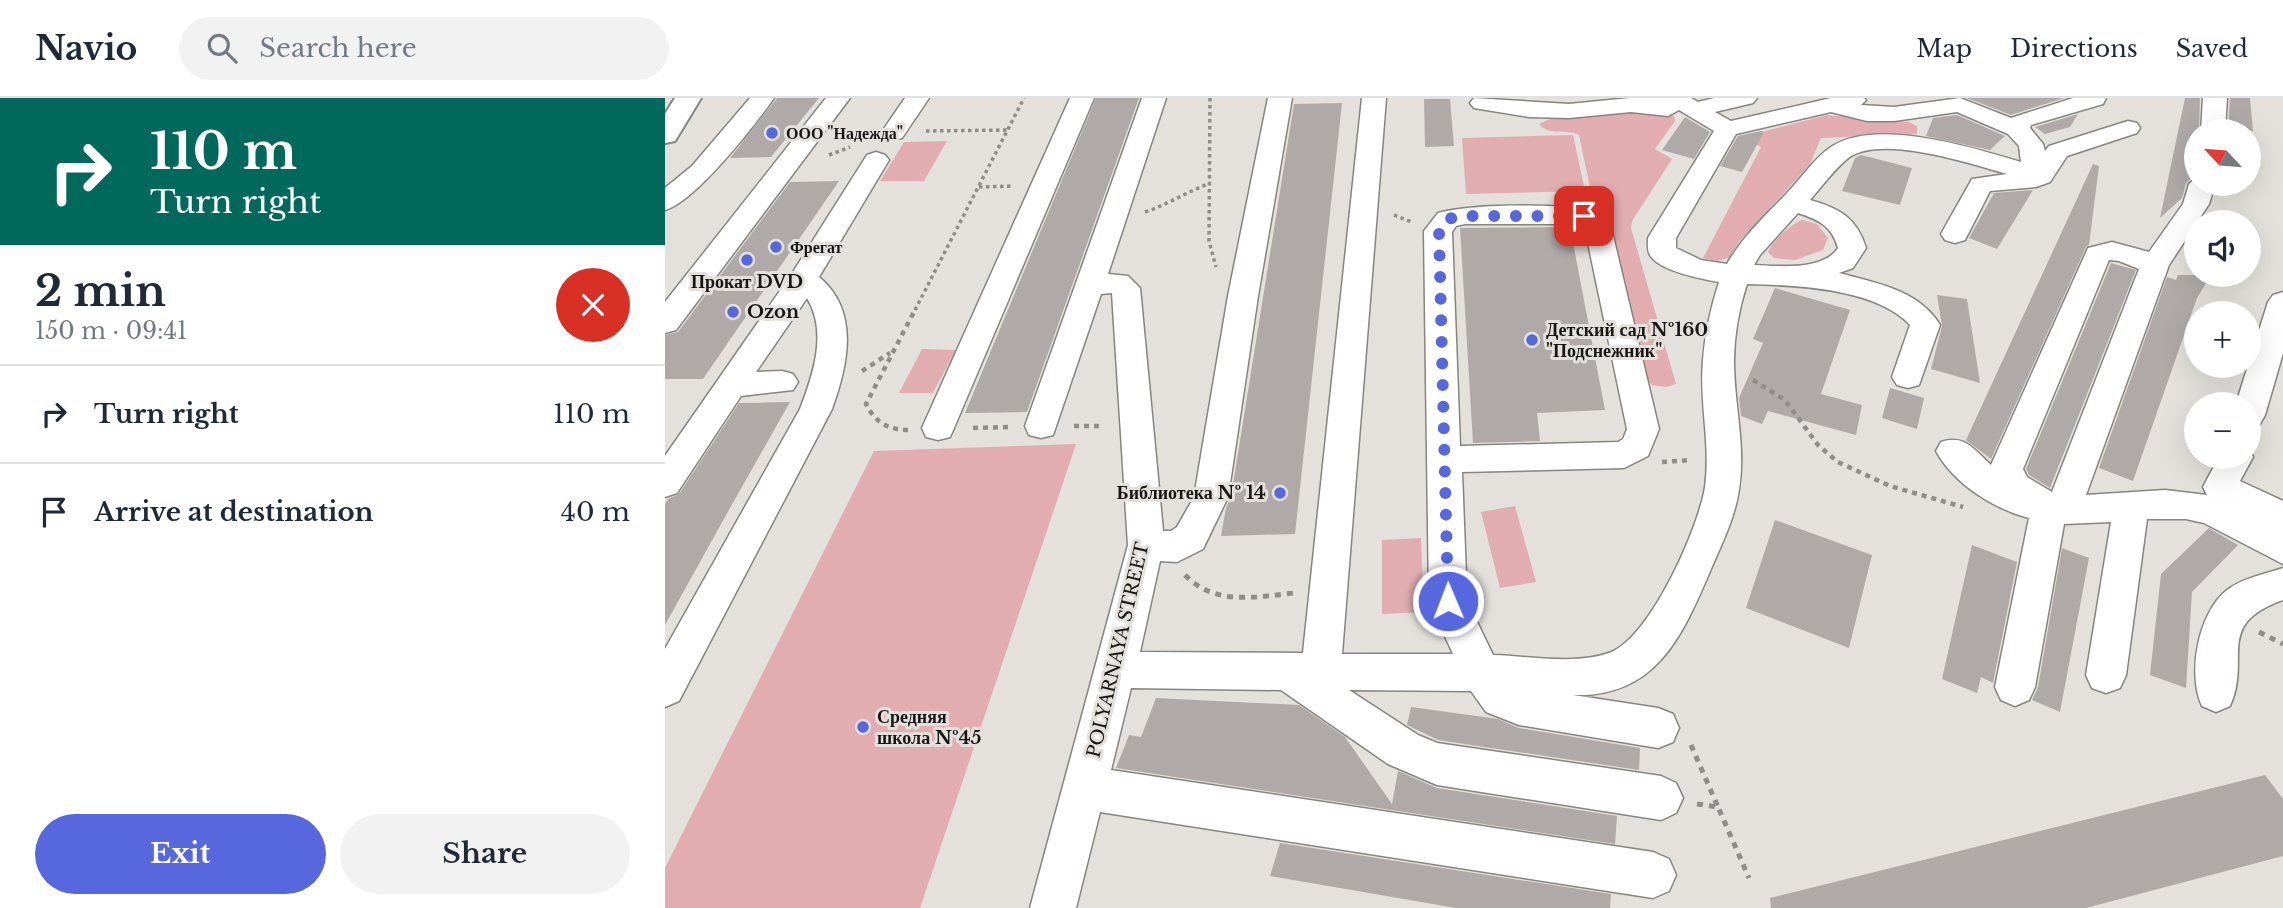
<!DOCTYPE html>
<html lang="en">
<head>
<meta charset="utf-8">
<style>
  :root { --surface:#fff; --page:#f2f2f3; --text:#1f2937; --muted:#747a83; --line:#e0e1e3; --accent:#5767de }
  body { margin:0; font-family:"Libre Baskerville",serif; background:var(--page); color:var(--text); height:100vh; display:flex; flex-direction:column; font-size:26px; white-space:nowrap }
  * { box-sizing:border-box; margin:0 }
  p { font-size:23px; color:var(--muted) }
  .icon { flex:none; width:38px; height:38px; fill:none; stroke:currentColor; stroke-width:2; stroke-linecap:round; stroke-linejoin:round }
  .map { position:relative; flex:1; overflow:hidden }
  .panel { display:flex; flex-direction:column; background:var(--surface); width:665px }
  .panel>* { flex:none }
  .banner { background:#00695c; color:#fff; overflow:hidden }
  .needle { width:46px; rotate:296deg }
  .controls { position:absolute; left:1519px; top:21px; display:grid; gap:14px }
  .controls a { display:grid; place-items:center; width:77px; height:77px; border-radius:50%; background:var(--surface); box-shadow:0 7px 28px #0002; font-size:35px }
  .pin { position:absolute; display:grid; place-items:center; width:60px; height:60px; color:#fff; margin:-30px; border-radius:14px; box-shadow:0 4px 10px #0006 }
  .me { position:absolute; width:77px; margin:-38px; rotate:359deg; stroke-linejoin:round; filter:drop-shadow(0 0 5px #0008) }
  .turn { display:flex; align-items:center; gap:24px; height:147px; padding:0 35px; font-size:32px }
  .turn .icon { width:91px; height:91px; stroke-width:2.5 }
  .turn b { display:block; font-size:49px; line-height:60px }
  .round { display:grid; place-items:center; flex:none; width:74px; height:74px; border-radius:37px; background:var(--page) }
  .headline { display:flex; align-items:center; justify-content:space-between; height:119px; padding:0 35px }
  h1 { font-size:42px; font-weight:700; line-height:52px }
  .button { display:flex; gap:14px; margin-top:auto; padding:14px 35px }
  .button a { flex:1; height:80px; border-radius:42px; background:var(--accent); color:#fff; font-size:28px; font-weight:700; line-height:80px; text-align:center }
  .button a+a { background:var(--page); color:var(--text) }
  ul { padding:0; list-style:none }
  li { display:flex; align-items:center; gap:21px; height:98px; padding:0 35px; border-top:2px solid var(--line) }
  li div { flex:1 }
  li b { display:block; font-size:26px }
  li em { font-style:normal }
  header { display:flex; align-items:center; gap:42px; box-sizing:border-box; height:98px; padding:0 35px; background:var(--surface); border-bottom:2px solid var(--line) }
  header strong { font-size:33px }
  nav { display:flex; gap:38px; margin-inline-start:auto; font-size:24px }
  .search { width:490px; height:63px; background:var(--page); display:flex; align-items:center; gap:18px; box-sizing:border-box; padding:0 24px; border-radius:38px; color:var(--muted); font-size:26px }
  main { display:flex; flex:1; min-height:0 }
  .map>svg:first-child { display:block }
  .green { fill:#e1adb0 }
  .building { fill:#afaaa7 }
  .lines { fill:none; stroke-linecap:round; stroke-linejoin:round }
  .minor-casing { stroke:#878580; stroke-width:3 }
  .major-casing { stroke:#878580; stroke-width:4 }
  .path-far2 { stroke:#8f8d89; stroke-width:3.5; stroke-dasharray:3.5 3.5; stroke-linecap:butt }
  .path-far1 { stroke:#8f8d89; stroke-width:4.5; stroke-dasharray:5 5; stroke-linecap:butt }
  .path { stroke:#8f8d89; stroke-width:5; stroke-dasharray:6 6; stroke-linecap:butt }
  .minor { fill:#fff; fill-rule:evenodd }
  .major { fill:#fff; fill-rule:evenodd }
  .route { stroke:#5767de; stroke-width:12; stroke-dasharray:0 21.6 }
  .poi-dot { fill:#5767de; stroke:#e4e1dc; stroke-width:2.5 }
  .labels { text-anchor:middle; dominant-baseline:central; stroke-width:6; stroke-linejoin:round; paint-order:stroke }
  .far-poi-label { font-size:16px; font-weight:bold; fill:#171614; stroke:#e4e1dc; text-anchor:start }
  .poi-label { font-size:18px; font-weight:bold; fill:#171614; stroke:#e4e1dc; text-anchor:start }
  .street-label { font-size:18px; fill:#171614; stroke:#e4e1dc }
</style>
</head>
<body>
<header>
<strong>Navio</strong>
<div class="search"><svg class="icon" aria-label="search" viewBox="0 0 24 24"><circle cx="10" cy="10" r="6"/><path d="M15 15l6 6"/></svg>Search here</div>
<nav><a>Map</a><a>Directions</a><a>Saved</a></nav>
</header>
<main>
<section class="panel">
<div class="banner">
<div class="turn"><svg class="icon" aria-label="right" viewBox="0 0 24 24"><path d="M7 20v-9h11M14 6l5 5-5 5"/></svg><div><b>110 m</b>Turn right</div></div>
</div>
<div class="headline"><div><h1>2 min</h1><p>150 m · 09:41</p></div><a class="round" style="background:#d93025;color:#fff"><svg class="icon" aria-label="close" viewBox="0 0 24 24"><path d="M6 6l12 12M18 6L6 18"/></svg></a></div>
<ul>
<li><svg class="icon" aria-label="right" viewBox="0 0 24 24"><path d="M7 20v-9h11M14 6l5 5-5 5"/></svg><div><b>Turn right</b></div><em>110 m</em></li>
<li><svg class="icon" aria-label="arrive" viewBox="0 0 24 24"><path d="M6 21V4h12l-3 4 3 4H6"/></svg><div><b>Arrive at destination</b></div><em>40 m</em></li>
</ul>
<div class="button"><a>Exit</a><a>Share</a></div>
</section>
<div class="map">
<svg width="1618" height="810" viewBox="0 0 1618 810">
  <rect width="100%" height="100%" fill="#e4e1dc"/>
  <path class="green" d="M938,12L1002,15L1009,18L1010,23L990,51L1007,61L967,123L966,130L1011,286L1001,289L987,287L979,277L940,114L920,102L926,94L914,37C900,30 885,39 874,26L889,19Z
    M1162,17L1244,24L1252,28V36L1156,40L1145,66L1074,144L1064,160L1052,163L1038,160L1096,49L1087,44L1089,36Z
    M908,37L920,93L801,96L797,40Z
    M282,43L259,83H215L239,44Z
    M1137,122L1152,126L1163,140L1158,152L1130,162L1109,160L1103,154C1108,142 1125,127 1137,122Z
    M257,251L291,252L268,295H234Z
    M411,346L255,810H0V770L209,353Z
    M850,408L871,484L835,490L816,414Z
    M756,440L759,514L717,516V442Z"/>
  <path class="building" d="M112,0H154L106,59L65,60Z
    M431,0H474L362,314L300,315Z
    M1302,0H1399L1346,17Z
    M1520,0H1535L1534,33H1531V77L1521,85L1517,100L1495,120Z
    M1565,0H1585L1588,33H1563Z
    M759,1H785L789,48L760,49Z
    M677,5L630,436L556,438L561,410L566,399L629,6Z
    M1413,16L1405,29L1380,36L1370,29Z
    M1292,17L1340,38L1325,52L1261,38L1268,20Z
    M1020,19L1045,34L1029,61L997,52Z
    M1096,33L1099,34L1077,74L1055,68L1073,38Z
    M1196,57L1247,70L1235,107L1177,93L1190,60Z
    M1428,66L1434,68L1424,147L1421,149L1326,361L1301,342Z
    M174,83L38,281H0V237L13,234L125,84Z
    M1368,92L1332,151L1304,140L1329,95Z
    M905,129L940,312L872,315L875,343L808,345L795,130Z
    M1446,165L1471,172L1385,390L1364,377L1361,371Z
    M1513,177H1546L1532,200L1468,383L1434,370L1502,179L1511,182Z
    M1110,190L1185,212L1156,296L1197,307L1191,337L1103,313L1097,326L1076,318L1074,300L1098,245L1088,241Z
    M1272,197L1302,201L1315,285L1266,271L1277,228Z
    M1225,290L1259,300L1252,331L1217,320Z
    M125,304L65,410L0,527V406L3,401L14,396L74,305Z
    M1110,422L1207,457L1184,550L1081,510Z
    M1544,430L1573,447L1527,494L1521,590L1485,577L1496,476Z
    M1307,447L1352,464L1328,585L1316,579L1312,595L1277,581Z
    M1397,450L1424,460L1395,614L1367,602L1373,589Z
    M491,600L634,607L680,639L727,706L733,673L772,690L952,718L950,746L451,670L464,637L476,639Z
    M746,609L833,621L854,630L975,650L974,672L773,642L742,627Z
    M1600,677L1618,701V758L1421,810H1106L1105,800Z
    M615,745L946,796L945,810H791L605,778Z"/>
  <g class="lines">
    <g class="minor-casing">
      <path id="minor" d="M85,0H109C90,27 30,104 0,112V90L27,68Z
        M161,0H185L11,232L0,235V204Z
        M240,0H264L237,40L228,42L219,40L216,35Z
        M405,0H429L289,330L285,339L273,342L261,339L257,330Z
        M477,0H501L443,176L463,178L475,190L498,433H506L512,429L529,399L563,198L603,0H627L593,198L563,399L538,451L512,464L495,463L475,554L638,555L697,0H721L677,556H788L764,503L759,133L773,115C810,105 903,105 940,115L944,121L994,331L983,358L959,370L797,374L802,503L828,557C864,558 909,567 944,555C985,541 1034,429 1040,389C1046,346 1034,304 1038,262C1040,235 1046,209 1054,184C1037,181 994,173 985,157C982,152 983,146 983,140L1049,33L1014,12L1003,18L966,14L904,20L864,19L809,10L805,5L809,0L904,6L965,0H1026L1033,4L1049,0H1092L1088,5L1050,14L1066,23L1166,0H1199L1201,2L1196,7L1229,9L1295,0L1346,20L1408,0H1441L1438,6L1366,27L1365,30L1378,46L1380,53L1384,48L1463,23L1472,25L1475,30L1472,35L1402,58L1385,84L1371,89L1325,93L1300,142L1290,145L1280,142L1276,136L1307,81L1342,76C1306,66 1214,35 1182,61C1169,72 1157,88 1145,102C1174,110 1192,120 1201,150L1188,170L1174,175C1211,185 1254,192 1275,227L1254,287L1243,290L1232,287L1227,279L1245,227C1211,190 1129,187 1082,186C1074,210 1069,239 1069,264C1069,306 1081,349 1074,391C1070,420 1057,445 1046,471C1018,536 992,600 908,597L993,610L1008,616L1014,630L1008,644L993,650L854,627L821,614L806,593L684,592L753,637L772,645L996,678L1011,685L1018,700L1011,715L996,722L772,687L723,666L616,592L466,590L446,672L988,754L1004,761L1011,777L1004,793L988,800L435,714L411,810H365L463,447L447,195L436,196L388,337L376,340L364,337L360,328ZM1166,14L1202,23H1229L1292,14L1343,36L1354,48L1356,64C1308,50 1211,19 1166,49C1149,60 1135,82 1121,96C1100,118 1077,139 1062,166L1036,162L1011,150V140L1071,36ZM1133,115C1154,122 1167,128 1173,150C1158,173 1114,168 1089,167L1095,157ZM800,126H919L962,331L958,341L953,344L795,348L787,134L791,128Z
        M1538,0H1562L1560,33H1536Z
        M211,54L220,57L224,62L154,179C195,213 183,267 167,311L14,603L0,609V551L135,311C148,277 163,234 142,200L91,274L117,273L128,276L133,284L128,292L76,298L12,395L0,399V358L128,174L202,57Z
        M1531,80V86H1550L1544,106L1504,167L1421,397L1500,392L1542,397L1538,389L1554,359H1584V351L1588,359L1575,383L1618,403V466L1539,425L1521,421H1482L1461,577L1455,590L1441,595L1427,590L1421,577L1446,424L1399,426L1370,589L1364,602L1350,608L1336,602L1330,589L1364,420C1329,411 1289,386 1271,353L1276,344C1300,336 1309,352 1326,367L1423,150L1447,144L1484,154L1518,106L1524,86ZM1444,162L1454,163L1474,171L1387,394L1362,379L1358,371Z
        M1618,194V255L1600,317L1595,326L1584,329V306H1571L1603,204L1608,197Z
        M1618,470V502C1548,527 1587,560 1565,608L1551,614L1537,608C1522,576 1533,515 1562,492C1578,480 1600,476 1618,470Z"/>
    </g>
    <g class="major-casing">
      <path id="major" d="M10,0H36L10,43L0,45V16Z"/>
    </g>
    <path class="path-far2" d="M545,0L544,143L551,169
      M261,33L343,32
      M164,57L185,49
      M314,89L348,88
      M480,114C504,106 523,93 546,85
      M729,117L747,124
      M250,212L359,0"/>
    <path class="path-far1" d="M197,273L225,255
      M1088,282L1120,302L1153,347L1173,364L1225,388L1298,409
      M409,328H439
      M308,330L344,329
      M243,332C223,332 210,324 201,306L251,210
      M997,364L1027,362"/>
    <path class="path" d="M520,477C550,508 590,499 629,495
      M1594,534L1618,546
      M1026,647L1053,709
      M1032,706L1053,709L1084,780"/>
    <use href="#minor" class="minor"/>
    <use href="#major" class="major"/>
  </g>
  <g class="lines">
    <path class="route" d="M783,503L774,133L782,121L800,118H919"/>
  </g>
  <g class="poi-dot">
    <circle cx="107" cy="35" r="7"/>
    <circle cx="111" cy="149" r="7"/>
    <circle cx="82" cy="162" r="7"/>
    <circle cx="68" cy="214" r="7"/>
    <circle cx="867" cy="242" r="7"/>
    <circle cx="615" cy="395" r="7"/>
    <circle cx="198" cy="629" r="7"/>
  </g>
  <g class="labels">
    <g class="far-poi-label">
      <text x="121" y="35">ООО "Надежда"</text>
      <text x="125" y="149">Фрегат</text>
    </g>
    <g class="poi-label">
      <text x="82" y="184" text-anchor="middle">Прокат DVD</text>
      <text x="82" y="214">Ozon</text>
      <text x="881" y="232">Детский сад №160<tspan x="881" dy="21">"Подснежник"</tspan></text>
      <text x="601" y="395" text-anchor="end">Библиотека № 14</text>
      <text x="212" y="619">Средняя<tspan x="212" dy="21">школа №45</tspan></text>
    </g>
    <g class="street-label">
      <text transform="translate(453 552) rotate(-77)">POLYARNAYA STREET</text>
    </g>
  </g>
</svg>
<div class="controls">
<a><svg class="needle" viewBox="-14 -14 28 28"><path d="M0-13l5 13h-10z" fill="#e53935"/><path d="M0 13l5-13h-10z" fill="#747a83"/></svg></a>
<a><svg class="icon" aria-label="sound" viewBox="0 0 24 24"><path d="M4 9h4l5-4v14l-5-4H4zM17 9q2 3 0 6"/></svg></a>
<a>+</a>
<a>−</a>
</div>
<div class="pin" style="left:919px;top:118px;background:#d93025"><svg class="icon" aria-label="arrive" viewBox="0 0 24 24"><path d="M6 21V4h12l-3 4 3 4H6"/></svg></div>
<svg class="me" style="left:783px;top:503px" viewBox="-20 -20 40 40"><circle r="17" fill="#5767de" stroke="#fff" stroke-width="3"/><path d="M0-11L8 9 0 5-8 9z" fill="#fff"/></svg>
</div>
</main>
</body>
</html>
